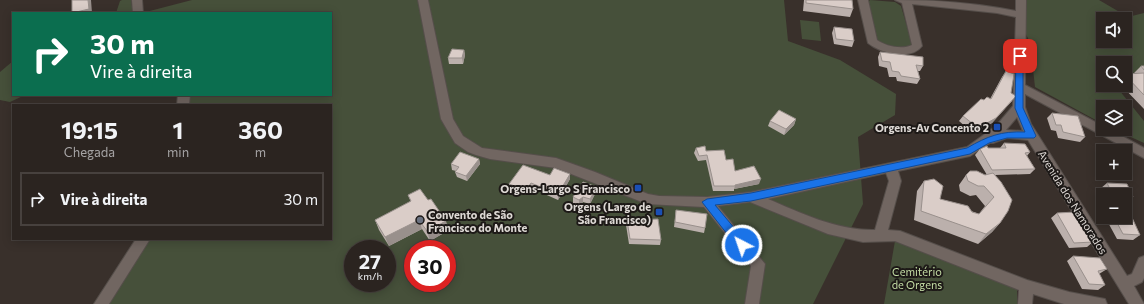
<!DOCTYPE html>
<html lang="pt">
<head>
<meta charset="utf-8">
<style>
  :root { --surface:#2b2420; --page:#332c29; --text:#f1f3f6; --muted:#a6a4a5; --line:#47413e }
  body { margin:0; font-family:Commissioner,sans-serif; background:var(--page); color:var(--text); height:100vh; display:flex; flex-direction:column; font-size:15px; white-space:nowrap }
  * { box-sizing:border-box; margin:0 }
  p { font-size:13px; color:var(--muted) }
  .icon { flex:none; width:22px; height:22px; fill:none; stroke:currentColor; stroke-width:2; stroke-linecap:round; stroke-linejoin:round }
  .map { position:relative; flex:1; overflow:hidden }
  .details { position:absolute; left:12px; top:104px; width:320px; height:136px; display:flex; flex-direction:column; background:var(--surface); border-radius:0px; box-shadow:0 2px 10px #0003,0 0 0 1px var(--line) }
  .details>* { flex:none }
  .hud { position:absolute; left:12px; top:12px; width:320px; height:84px; border-radius:0px; box-shadow:0 2px 10px #0003,0 0 0 1px var(--line); background:#0b6e4f; color:#fff; overflow:hidden }
  .tools { position:absolute; left:1096px; top:12px; display:grid; gap:8px }
  .tools a { display:grid; place-items:center; width:36px; height:36px; border-radius:0px; background:var(--surface); box-shadow:0 2px 10px #0003,0 0 0 1px var(--line); font-size:20px }
  .speed { position:absolute; left:344px; top:240px; display:flex; gap:8px; font-size:20px; font-weight:700; text-align:center }
  .speed>* { display:grid; place-content:center; width:52px; height:52px; border-radius:50%; background:var(--surface); box-shadow:0 2px 10px #0003,0 0 0 1px var(--line); line-height:1 }
  .speed small { font-size:10px; font-weight:400 }
  .speed .limit { border:6px solid #d22; background:#fff; color:#111 }
  .pin { position:absolute; display:grid; place-items:center; width:34px; height:34px; color:#fff; margin:-17px; border-radius:8px; box-shadow:0 2px 6px #0006 }
  .me { position:absolute; width:44px; margin:-22px; rotate:319deg; stroke-linejoin:round; filter:drop-shadow(0 0 3px #0008) }
  .turn { display:flex; align-items:center; gap:14px; height:84px; padding:0 12px; font-size:18px }
  .turn .icon { width:52px; height:52px; stroke-width:2.5 }
  .turn b { display:block; font-size:28px; line-height:34px }
  .eta { display:flex; justify-content:space-evenly; align-items:center; height:68px; text-align:center }
  .eta b { font-size:24px; font-weight:700; line-height:28px }
  ul { padding:0; list-style:none }
  li { display:flex; align-items:center; gap:12px; height:54px; margin:0 8px 6px; padding:0 4px; border:2px solid var(--line); border-radius:0px }
  li div { flex:1 }
  li b { display:block; font-size:15px }
  li em { font-style:normal }
  .map>svg:first-child { display:block }
  .green { fill:#46503a; fill-rule:evenodd }
  .lines { fill:none; stroke-linecap:round; stroke-linejoin:round }
  .minor-casing { stroke:#554e4a; stroke-width:2 }
  .minor { fill:#716661; fill-rule:evenodd }
  .wall { fill:#bbb0ac }
  .shaded-wall { fill:#99908c }
  .building { fill:#dacdc8; stroke:#99908c }
  .route { fill:#1a73e8; stroke:#114b97 }
  .transit-dot { fill:#1a4fb4; stroke:#1d1917; stroke-width:1.5 }
  .worship-dot { fill:#6b7280; stroke:#1d1917; stroke-width:1.5 }
  .labels { text-anchor:middle; dominant-baseline:central; stroke-width:4; stroke-linejoin:round; paint-order:stroke }
  .poi-label { font-size:11px; font-weight:bold; fill:#ddd8d4; stroke:#1d1917; text-anchor:end }
  .street-label { font-size:11px; fill:#ddd8d4; stroke:#1d1917 }
  .park-label { font-size:11px; fill:#c4dda5; stroke:#1d1917 }
</style>
</head>
<body>
<div class="map">
<svg width="1144" height="304" viewBox="0 0 1144 304">
  <rect width="100%" height="100%" fill="#39302b"/>
  <path class="green" d="M122,0H131L133,13H116L120,1Z
    M192,0H784L788,41L840,60L896,94L895,115L858,137L863,204L813,304H93L141,239H331V105H183L182,95H331V13H142ZM353,249H387V283H353ZM413,249H447V283H413Z
    M870,0L895,2L901,6L912,44L911,48L883,46L875,41L868,2Z
    M1021,0H1099L1128,17L1144,13V70L1125,75V63H1103V85H1115L1144,121V143L1113,129H1125V107H1103V124L1035,87L1030,42L1021,25ZM1103,19H1125V41H1103Z
    M800,20L819,22L821,41L802,39Z
    M13,61V95H25L10,102L0,100V72Z
    M895,241L1017,285V304H884Z"/>
  <g class="lines">
    <g class="minor-casing">
      <path id="minor" d="M132,0H142L143,13H133Z
        M418,0H428L453,119L463,136L482,148L556,158L595,172L648,194L659,196L707,197L751,192L967,147L996,126L1013,106L1016,17L997,13L912,4L922,46C911,61 880,53 868,43L858,0H868L877,40C885,46 902,50 912,45L902,3L895,0C936,0 976,3 1016,11V0H1026L1025,85L1103,126V129H1109L1144,148V158L1025,94V107L1031,124L1127,276L1132,274L1139,258L1144,256V278L1142,282L1134,286L1144,304H1129L1028,140L1007,138L993,143H990L970,156L898,171L901,181L888,230L900,231L1027,280L1069,292L1105,299L1107,304H1064L1033,294L1032,304H1018L1019,290L895,241L863,242L828,234L750,202L718,206L765,264L759,304H745L751,266L704,207L647,204L556,168L490,159L476,155L468,152L455,143L441,119ZM1017,117L1023,131L1006,130ZM886,173L889,181L875,230C838,231 801,213 768,199Z
        M178,95H190L189,105H177Z
        M136,239H150L109,304H94Z"/>
    </g>
    <use href="#minor" class="minor"/>
  </g>
  <path class="wall" d="M804,0H852L853,9L850,17L803,11Z
    M834,27L854,41L852,47L834,44L832,33Z
    M464,50L465,55L463,64H449L448,58Z
    M880,52L923,66L920,71H918L920,79L917,84L897,81L896,77H889L887,68L879,66L878,57Z
    M1141,66H1144V109L1121,85H1125V74L1134,73Z
    M1006,71L1011,93L1012,101L992,123L973,133L959,121L963,116L984,100L990,99L1002,77Z
    M1052,113L1085,137L1080,142L1058,138L1056,131L1051,130L1047,118Z
    M796,119L794,125L784,135L768,126L770,121Z
    M1004,143L1030,152L1027,156L1035,169L1030,174L995,175L1000,223L992,232L978,244L914,220L917,191L924,181L940,199L979,214L985,206L976,195L970,196L960,191L959,185L966,175H987L975,155L980,149L988,148H1000Z
    M696,148L706,151L726,160L735,171L759,184L734,189V191H713L706,160L698,161L694,153Z
    M479,159L480,164L467,181L457,177L455,172L456,171L452,170L451,164Z
    M550,175L570,179L558,200L531,188L526,195L509,189V184Z
    M1107,183L1133,197L1127,202H1125V195H1105L1101,188Z
    M596,192L590,204L583,202L579,206L573,203V197Z
    M408,195L449,230L430,241L422,229L389,246L379,230L375,220L411,202Z
    M676,210L705,228L704,233L674,227Z
    M1057,213L1093,242L1087,247L1069,248L1051,218Z
    M1105,217H1125L1140,235L1133,240L1117,239Z
    M627,220L661,240L660,245L629,244L626,225Z
    M1073,256L1107,269L1099,274L1105,285L1098,290L1082,289L1067,261Z"/>
  <path class="shaded-wall" d="M88,0H91L92,13H74Z
    M464,50L465,55L463,64L462,58Z
    M1016,96L992,123L973,133L978,128Z
    M796,119L794,125L784,135L786,129Z
    M479,159L480,164L467,181L466,176Z
    M570,174V179L558,200V194Z
    M761,179L759,184L734,189L735,186V185Z
    M531,183V188L526,195V190Z
    M597,187L596,192L590,204V199Z
    M583,197V202L579,206V200Z
    M419,220L422,229L389,246L385,237Z
    M446,221L449,230L430,241L427,231Z
    M1000,223L992,232L978,244L986,234Z"/>
  <path class="building" d="M72,0H88L89,9L72,13Z
    M806,0H852L853,9L806,3Z
    M834,27L852,29L854,41L836,39Z
    M452,49L464,50L462,58H448Z
    M880,52L923,57V66L916,65L920,79L901,76L899,72L892,71L890,62L882,61Z
    M1141,66H1144V70Z
    M1006,71L1014,74L1011,93L1016,96L996,118L978,128L963,116L981,99L984,100L987,97L991,99Z
    M1144,73V95L1125,75V74Z
    M779,110L796,119L786,129L770,121Z
    M1052,113L1078,116L1085,137L1063,132L1061,125H1056Z
    M1004,143L1025,144L1030,152L1025,153L1035,169L992,170L980,149L987,146L988,148H1006Z
    M705,146L706,151L724,150L726,160L733,159L735,171L754,166L761,179L735,185V186H714L707,155L699,156L696,148Z
    M460,152L479,159L466,176L455,172L459,167L451,164Z
    M523,165L550,175L554,168L570,174L558,194L531,183L526,190L509,184Z
    M970,171H977L985,175L993,173L1001,182L1012,200L1008,211L1000,223L986,234L921,211L924,181L934,179L943,186L940,199L968,206L972,212L979,214L994,197L984,186H978L968,181L966,175Z
    M583,182L597,187L590,199L583,197L579,200L573,197Z
    M1107,183L1127,184L1133,197L1125,196V195H1113Z
    M420,189L428,200L431,199L446,221L427,231L419,220L385,237L375,220L411,201L408,195Z
    M676,210L707,214L705,228L675,222Z
    M1125,211H1129L1140,235L1123,234L1114,217H1125Z
    M1075,212L1093,242L1074,243L1057,213Z
    M658,219L661,240L630,239L627,220Z
    M1073,256L1100,258L1107,269L1098,271L1105,285L1089,284Z"/>
  <path class="route" d="M1020,53L1023,56V108L1036,136L1034,138H1007L989,143L970,154L751,201L715,205L746,242L747,245L742,250L738,248L702,202L707,199L751,193L967,148C988,136 1001,131 1025,132L1015,108L1016,56Z"/>
  <g class="transit-dot">
    <rect x="993" y="123" width="8" height="8" rx="2"/>
    <rect x="634" y="184" width="8" height="8" rx="2"/>
    <rect x="655" y="208" width="8" height="8" rx="2"/>
  </g>
  <circle class="worship-dot" cx="420" cy="220" r="4"/>
  <g class="labels">
    <g class="poi-label">
      <text x="989" y="127">Orgens-Av Concento 2</text>
      <text x="630" y="188">Orgens-Largo S Francisco</text>
      <text x="651" y="206">Orgens (Largo de<tspan x="651" dy="13">São Francisco)</tspan></text>
      <text x="428" y="214" text-anchor="start">Convento de São<tspan x="428" dy="13">Francisco do Monte</tspan></text>
    </g>
    <g class="street-label">
      <text transform="translate(1073 202) rotate(58)">Avenida dos Namorados</text>
    </g>
    <g class="park-label">
      <text x="917" y="271">Cemitério<tspan x="917" dy="13">de Orgens</tspan></text>
    </g>
  </g>
</svg>
<div class="tools">
<a><svg class="icon" aria-label="sound" viewBox="0 0 24 24"><path d="M4 9h4l5-4v14l-5-4H4zM17 9q2 3 0 6"/></svg></a>
<a><svg class="icon" aria-label="search" viewBox="0 0 24 24"><circle cx="10" cy="10" r="6"/><path d="M15 15l6 6"/></svg></a>
<a><svg class="icon" aria-label="layers" viewBox="0 0 24 24"><path d="M12 4l9 5-9 5-9-5zM3 14l9 5 9-5"/></svg></a>
<a>+</a>
<a>−</a>
</div>
<div class="speed"><div>27<small>km/h</small></div><div class="limit">30</div></div>
<div class="pin" style="left:1020px;top:56px;background:#d93025"><svg class="icon" aria-label="arrive" viewBox="0 0 24 24"><path d="M6 21V4h12l-3 4 3 4H6"/></svg></div>
<svg class="me" style="left:742px;top:245px" viewBox="-20 -20 40 40"><circle r="17" fill="#1a73e8" stroke="#fff" stroke-width="3"/><path d="M0-11L8 9 0 5-8 9z" fill="#fff"/></svg>
<div class="hud">
<div class="turn"><svg class="icon" aria-label="right" viewBox="0 0 24 24"><path d="M7 20v-9h11M14 6l5 5-5 5"/></svg><div><b>30 m</b>Vire à direita</div></div>
</div>
<section class="details">
<div class="eta">
<div><b>19:15</b><p>Chegada</p></div>
<div><b>1</b><p>min</p></div>
<div><b>360</b><p>m</p></div>
</div>
<ul>
<li><svg class="icon" aria-label="right" viewBox="0 0 24 24"><path d="M7 20v-9h11M14 6l5 5-5 5"/></svg><div><b>Vire à direita</b></div><em>30 m</em></li>
</ul>
</section>
</div>
</body>
</html>
